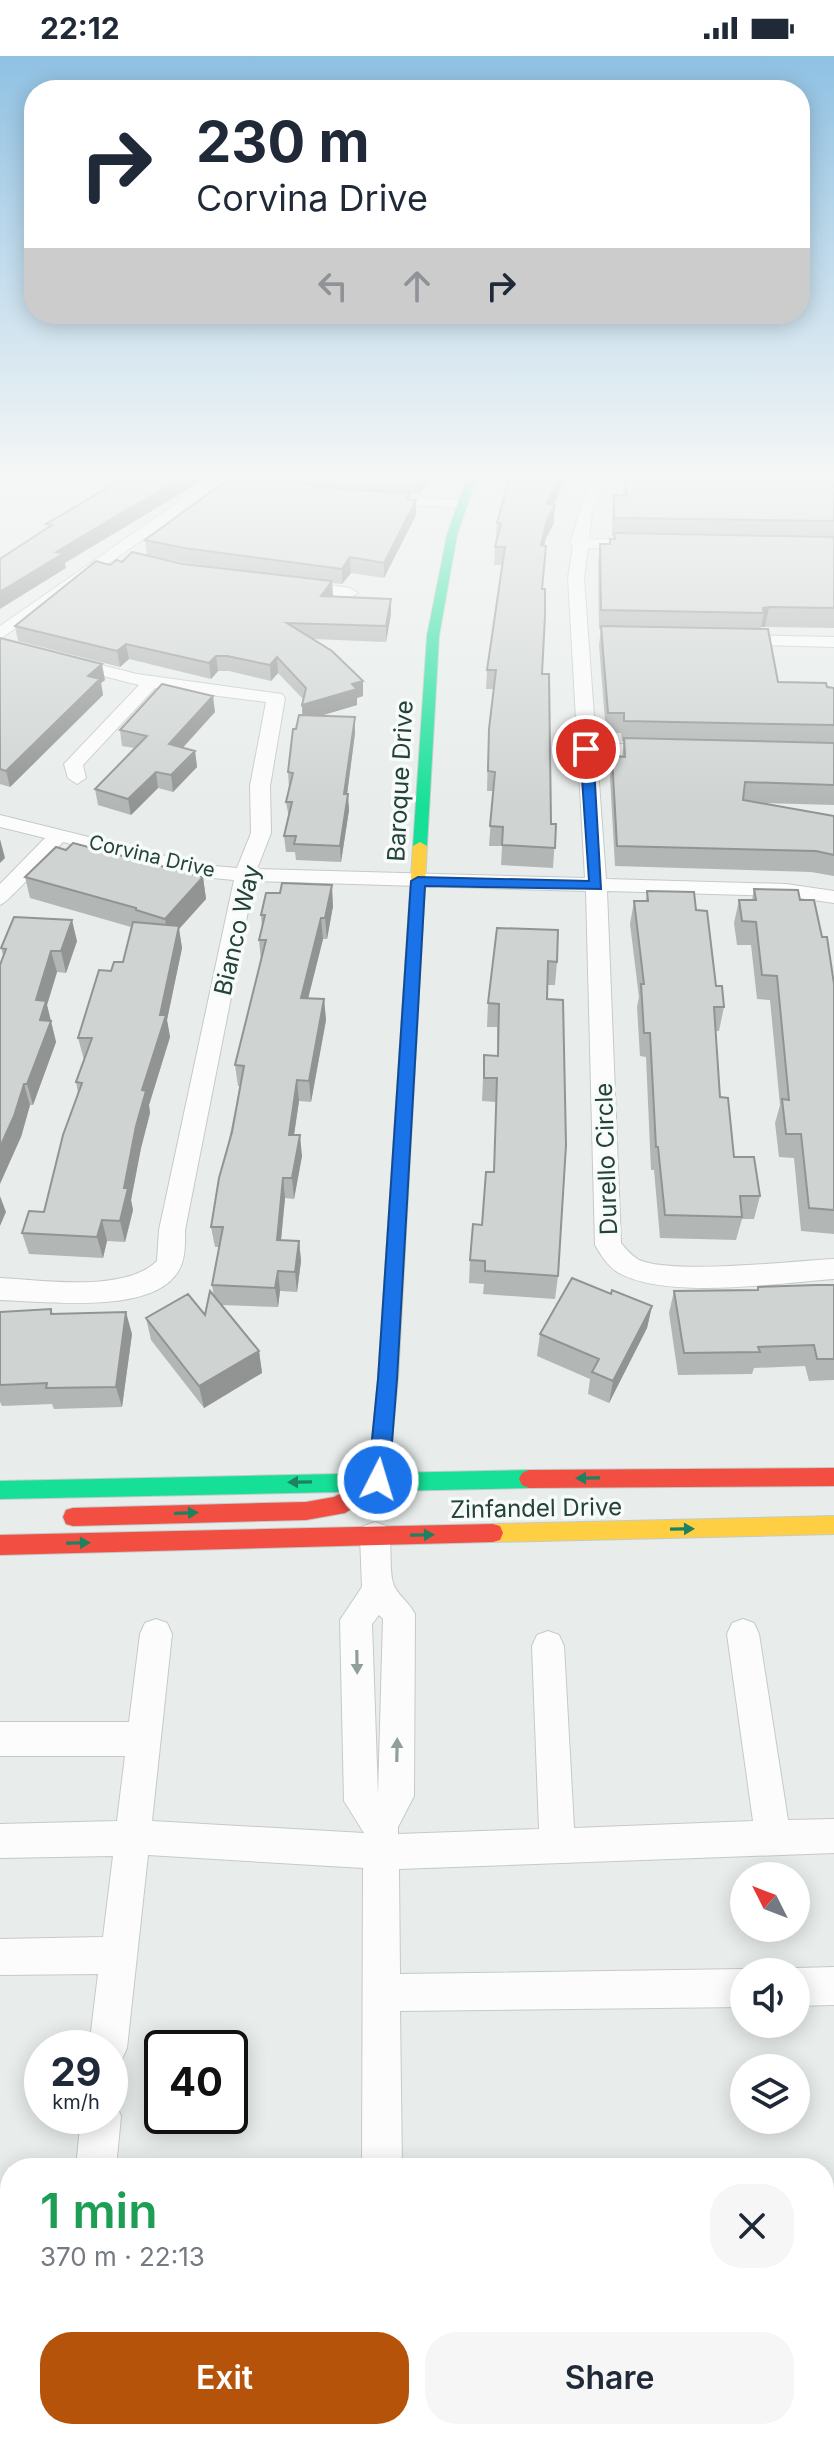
<!DOCTYPE html>
<html lang="en">
<head>
<meta charset="utf-8">
<style>
  :root { --surface:#fff; --page:#f6f6f7; --text:#1f2937; --muted:#747a83; --accent:#b45309 }
  body { margin:0; font-family:Inter,sans-serif; background:var(--page); color:var(--text); height:100vh; display:flex; flex-direction:column; font-size:30px; white-space:nowrap }
  * { box-sizing:border-box; margin:0 }
  p { font-size:26px; color:var(--muted) }
  .icon { flex:none; width:44px; height:44px; fill:none; stroke:currentColor; stroke-width:2; stroke-linecap:round; stroke-linejoin:round }
  .map { position:relative; flex:1; overflow:hidden }
  .panel { position:absolute; left:0px; top:2102px; width:834px; height:282px; display:flex; flex-direction:column; background:var(--surface); border-radius:32px 32px 0 0; box-shadow:0 4px 20px #0003 }
  .panel>* { flex:none }
  .banner { position:absolute; left:24px; top:24px; width:786px; height:244px; border-radius:32px; box-shadow:0 4px 20px #0003; background:#fff; color:var(--text); overflow:hidden }
  .needle { width:52px; rotate:312deg }
  .fabs { position:absolute; left:730px; top:1806px; display:grid; gap:16px }
  .fabs a { display:grid; place-items:center; width:80px; height:80px; border-radius:50%; background:var(--surface); box-shadow:0 4px 20px #0003; font-size:40px }
  .speed { position:absolute; left:24px; top:1974px; display:flex; gap:16px; font-size:40px; font-weight:700; text-align:center }
  .speed>* { display:grid; place-content:center; width:104px; height:104px; border-radius:50%; background:var(--surface); box-shadow:0 4px 20px #0003; line-height:1 }
  .speed small { font-size:20px; font-weight:400 }
  .speed .limit { border:4px solid #111; border-radius:12px; background:#fff; color:#111 }
  .pin { position:absolute; display:grid; place-items:center; width:68px; height:68px; color:#fff; margin:-34px; border:4px solid #fff; border-radius:50%; box-shadow:0 2px 8px #0007 }
  .me { position:absolute; width:88px; margin:-44px; rotate:5deg; stroke-linejoin:round; filter:drop-shadow(0 0 6px #0008) }
  .turn { display:flex; align-items:center; gap:28px; height:168px; padding:0 40px; font-size:36px }
  .turn .icon { width:104px; height:104px; stroke-width:2.5 }
  .turn b { display:block; font-size:56px; line-height:68px }
  .lanes { display:flex; align-items:center; height:76px; padding:0 40px; background:#0003; justify-content:center; gap:40px; direction:ltr }
  .lanes .off { opacity:.35 }
  .round { display:grid; place-items:center; flex:none; width:84px; height:84px; border-radius:32px; background:var(--page) }
  .head { display:flex; align-items:center; justify-content:space-between; height:136px; padding:0 40px }
  h1 { font-size:48px; font-weight:600; line-height:60px; color:#1e9e55 }
  .cta { display:flex; gap:16px; margin-top:auto; padding:16px 40px }
  .cta a { flex:1; height:92px; border-radius:32px; background:var(--accent); color:#fff; font-size:32px; font-weight:600; line-height:92px; text-align:center }
  .cta a+a { background:var(--page); color:var(--text) }
  .status { display:flex; justify-content:space-between; align-items:center; height:56px; padding:0 40px; background:var(--surface); direction:ltr }
  .status svg { height:22px; fill:currentColor }
  .map>svg:first-child { display:block }
  .lines { fill:none; stroke-linecap:round; stroke-linejoin:round }
  .street-casing { stroke:#c5cac8; stroke-width:2 }
  .fast-casing { stroke:#c3cbc8; stroke-width:2 }
  .slow-casing { stroke:#c3cbc8; stroke-width:2 }
  .jam-casing { stroke:#c3cbc8; stroke-width:2 }
  .street { fill:#fcfcfc; fill-rule:evenodd }
  .fast { fill:#16e098; fill-rule:evenodd }
  .slow { fill:#ffcf43; fill-rule:evenodd }
  .jam { fill:#f24e42; fill-rule:evenodd }
  .wall { fill:#b2b6b5 }
  .shaded-wall { fill:#919493 }
  .building { fill:#cfd4d2; stroke:#919493; stroke-width:2 }
  .oneway { fill:#1e8160 }
  .oneway2 { fill:#909f9b }
  .route { fill:#1a73e8; stroke:#114b97; stroke-width:2 }
  .labels { text-anchor:middle; dominant-baseline:central; stroke-width:7; stroke-linejoin:round; paint-order:stroke }
  .far-street-label { font-size:20px; fill:#24423a; stroke:#f7fbf9 }
  .street-label { font-size:24px; fill:#24423a; stroke:#f7fbf9 }
</style>
</head>
<body>
<div class="status"><b>22:12</b><svg viewBox="0 0 49 12"><path d="M0 12V9h3v3zM5 12V6h3v6zM10 12V3h3v9zM15 12V0h3v12zM26 1h20v11H26zM47 4h2v5h-2z"/></svg></div>
<div class="map">
<svg width="834" height="2383" viewBox="0 0 834 2383">
  <rect width="100%" height="100%" fill="#e8edeb"/>
  <g class="lines">
    <g class="street-casing">
      <path id="street" d="M7,417H24L0,431V421Z
        M592,417H606L592,456L589,483L643,484L651,489L643,494L588,492L584,522L596,688H659L668,694L659,700L597,699L606,823L786,828L834,835V847L786,840L607,835L621,1187C626,1193 632,1200 639,1204C675,1219 791,1205 834,1203V1223C778,1227 667,1244 619,1217C608,1211 601,1199 595,1189L586,835L254,825L185,1174C185,1190 186,1208 174,1221C143,1258 44,1245 0,1244V1222C42,1224 125,1237 157,1205L159,1174L234,824L202,821L63,786C52,797 8,847 0,849V828L45,782L0,771V759L202,809L237,812L251,777L250,730L266,646L155,632L83,709L86,722L77,728L68,722L64,708L139,629L0,594V584L137,618L282,638L285,642L270,730L271,777L257,813L585,822L568,522L573,490L570,487Z
        M230,419L265,426L267,429L260,433L231,428L217,432L0,583V570L207,426Z
        M382,440L461,444L468,448L461,452L377,447L375,444Z
        M299,525L350,532L358,537L350,542L293,533V527Z
        M734,579L834,581V591L728,588L726,584L728,580Z
        M375,1466L386,1470C394,1489 388,1508 393,1527C396,1538 410,1547 415,1558L414,1740L398,1771V1778L539,1773L532,1590L537,1579L548,1575L559,1579L564,1590L574,1772L753,1765L727,1578L732,1567L743,1563L754,1567L759,1578L788,1764L834,1763V1797L399,1813L400,1918L744,1913L750,1916H744V1951L400,1955L402,2112H362L363,1812L148,1799L127,1992L121,2005L110,2010V1992H89L98,1918L0,1919V1883L103,1881L113,1800L0,1802V1768L117,1765L125,1700H0V1666H129L140,1578L145,1567L156,1563L167,1567L172,1578L152,1765L364,1777L344,1745L340,1564L362,1531L360,1480L364,1470ZM379,1559L383,1563L378,1739L372,1568Z
        M834,1911V1949L796,1950V1916H787L796,1912Z
        M110,2044L115,2046L121,2060L116,2112H76L81,2060H110Z
        M824,2231H834V2273H824Z
        M0,2314H10V2358H0Z
        M46,2374H90L89,2383H45Z
        M362,2374H406V2383H362Z"/>
    </g>
    <g class="fast-casing">
      <path id="fast" d="M468,417H478L457,479L439,580L427,790L420,794L413,790L427,580L447,479Z
        M529,1414L536,1417L539,1423L536,1429L529,1432L0,1443V1425Z"/>
    </g>
    <g class="slow-casing">
      <path id="slow" d="M420,786L427,790L398,1323L388,1424L385,1430L378,1433L371,1430L368,1424L378,1323L413,790Z
        M834,1460V1478L493,1486L486,1484L483,1477L486,1470L493,1468Z"/>
    </g>
    <g class="jam-casing">
      <path id="jam" d="M834,1412V1430L529,1432L522,1429L519,1423L522,1417L529,1414Z
        M370,1422L377,1425L380,1431L377,1437L345,1457L306,1464L73,1470L66,1468L63,1461L66,1454L73,1452L306,1446L334,1441Z
        M493,1468L500,1470L503,1477L500,1484L493,1486L0,1499V1479Z"/>
    </g>
    <use href="#street" class="street"/>
    <use href="#fast" class="fast"/>
    <use href="#slow" class="slow"/>
    <use href="#jam" class="jam"/>
  </g>
  <path class="wall" d="M230,417H432V419L419,439L410,438V443L416,444V459L384,522L351,517L342,528L332,527L333,541L391,558L386,586L313,583L363,625V640L357,642V649L320,660L355,661V677L347,738L349,754L341,806L296,804L295,796H286L284,780L289,762L286,746L289,733L288,716L296,673L302,659V649L303,643L278,617L271,625L229,615H218L211,623L129,603L120,611L18,585L15,570L110,509L122,506L183,508L247,515L186,507L147,499L145,484L225,425L224,418H230Z
    M514,417H569L553,449L554,467L546,482L544,489L545,508L542,533V618L551,768H556L553,812L501,809L502,790H489L493,735H487L488,692L494,633H486L487,614L502,509H494L495,491L497,467Z
    M623,417H834V572L765,571H761V573L778,626L834,632V749L760,747L834,760V820L811,816L615,810L610,721L612,700L622,701L624,685H622L621,677H606L599,589L601,573H599L598,507L600,488H610L614,483V480H612V458L614,439H623Z
    M0,582L105,624L101,627L103,639L10,731L0,728Z
    M215,656L183,692L195,695L197,711L173,736L158,732L131,759L98,749L95,733L134,692L122,690L120,674Z
    M66,794L203,821L206,843L179,873L182,892L167,964L170,981L149,1049L150,1057L141,1092L131,1144L133,1154L125,1186L107,1185L103,1202L29,1198L22,1177L44,1156L78,1037L76,1026L84,1004L78,982L111,915L123,906L131,871L30,842L25,821Z
    M754,833L800,844L834,928V1178L801,1175L794,1102L779,1101L775,1067L780,1049L770,944L757,943L751,889H737L734,867L739,844H752Z
    M647,835L696,854L716,930L724,951L719,975H716L720,1041L734,1101L760,1140L754,1163H742L736,1184L660,1182L654,1114H651L646,1001L640,1000L637,951L639,941L630,868L634,845H646Z
    M333,850L327,883H323L308,942L324,943L326,964L311,1046L299,1045L294,1079L302,1100L294,1143L285,1142L281,1184L299,1185L301,1205L297,1236L280,1235L278,1251L221,1249L259,1295L262,1317L204,1352L151,1284L146,1262L205,1259L214,1241L212,1229L219,1191H215L211,1171L240,1030H238L235,1009L261,905L259,884L262,871L261,859Z
    M497,872L557,906L555,929H548L547,943L558,1220L555,1243L483,1238L484,1228L469,1227L470,1204L482,1169L494,1116L496,1046L482,1045L484,999L497,1000V971H487L488,947Z
    M77,885L66,917L57,916L47,949L56,986L33,1049H30L21,1081L3,899L1,892Z
    M834,1229V1324L809,1325L805,1310L754,1312L752,1318L678,1319L669,1257L674,1235L757,1234L758,1231Z
    M611,1238L652,1250L647,1272L609,1347L588,1338L590,1323L537,1300L540,1278Z
    M51,1253L53,1258L132,1278L122,1351L54,1353L52,1348L2,1350L0,1346V1256Z"/>
  <path class="shaded-wall" d="M189,417H215L65,507L66,512L0,553V536L56,496Z
    M424,417H432V419L419,439V424Z
    M562,417H569V418L545,465L546,448Z
    M416,444V459L384,522V507Z
    M555,449L554,467L546,482L540,507L541,489L547,464Z
    M350,501L351,517L342,528V513Z
    M332,525L333,540H321Z
    M391,543V558L386,586V570Z
    M769,551L765,571H761L764,557L763,552Z
    M126,588L129,603L120,611L117,595Z
    M216,600L218,615L211,623L209,607Z
    M277,601L278,617L271,625L270,609Z
    M102,608L105,624L101,627L103,639L10,731L6,715L88,620Z
    M363,625V640L357,642V649L303,665L302,649L352,628Z
    M213,640L215,656L171,704L169,688Z
    M355,661V677L345,754L344,738Z
    M195,695L197,711L173,736L171,719Z
    M156,716L158,732L131,759L128,743Z
    M348,738L349,754L341,806L340,790Z
    M0,783L5,802L0,807Z
    M203,821L206,843L179,873L182,892L167,964L170,981L149,1049L150,1057L141,1092L131,1144L133,1154L125,1186L120,1165L124,1132L142,1034L160,959L169,885L165,863Z
    M332,829L333,850L327,883L325,862Z
    M321,862L323,883L303,963L301,942Z
    M72,864L77,885L66,917L61,895Z
    M51,895L57,916L47,949L56,986L33,1049L27,1028L40,964L36,944Z
    M324,943L326,964L311,1046L309,1025Z
    M297,1024L299,1045L291,1099L289,1079Z
    M24,1028L30,1049L21,1081L0,1128V1091Z
    M300,1079L302,1100L294,1143L292,1122Z
    M283,1122L285,1142L279,1204L277,1184Z
    M0,1140L6,1156L0,1170Z
    M102,1164L107,1185L103,1202L97,1181Z
    M299,1185L301,1205L297,1236L295,1216Z
    M278,1215L280,1235L278,1251L275,1232Z
    M652,1250L647,1272L609,1347L613,1325Z
    M126,1256L132,1278L122,1351L116,1331Z
    M259,1295L262,1317L204,1352L199,1330Z"/>
  <path class="building" d="M133,417H189L56,496L64,497L0,536V503L52,469L46,468Z
    M324,417H424L419,424L342,419Z
    M515,417H562L546,448L555,449L547,464L541,489L546,490L542,533H545V560L542,618H549L551,768H556L555,792L502,789L503,771L490,770L495,716L488,715L489,673L496,614H487L505,491H495L501,468L497,467L507,431Z
    M625,417H834V465L614,462V439L627,440Z
    M224,418L341,433L410,437L406,443L416,444L384,507L350,501L342,513L184,492L145,484L228,423Z
    M614,477L834,481V552L769,551L763,552L764,557L601,554L600,488H610V483H615Z
    M132,496L183,508L332,525L321,540L391,543L386,570L287,567L332,595L363,625L352,628L357,633L302,649L306,632L277,601L270,609L227,600H216L209,607L126,588L117,595L15,570L96,505L110,509L117,504L122,506Z
    M601,570L768,573L778,626L826,627L827,631L834,632V669L624,665V657H608Z
    M0,582L102,608L88,620L100,623L6,715L0,713Z
    M162,628L213,640L169,688L195,695L171,719L156,716L128,743L95,733L147,680L120,674Z
    M299,659L355,661L344,738H348L340,790L294,788L296,780H284L292,746H286L293,717L288,716L293,673H296Z
    M624,682L834,687V729L745,726L743,744L834,760V799L816,795L617,790L612,700L625,701Z
    M73,787L203,821L165,863L136,854V852L25,821L56,791L66,794Z
    M282,827L332,829L325,862H321L301,942L324,943L309,1025L297,1024L289,1079H300L292,1122H283L277,1184L299,1185L295,1216L278,1215L275,1232L212,1229L223,1171H211L219,1122L232,1076L244,1010L235,1009L266,884H259L265,859H261L266,837H280Z
    M754,833L798,834L800,844H814L822,881H827L834,928V1154L809,1152L801,1078H786L782,1043L789,1044L777,920L762,919L756,866L742,865L739,844H756Z
    M647,835L694,836L696,854L707,855L716,930H722L724,951H714L720,1041L728,1042L734,1101H754L760,1140H740L742,1161L665,1159L658,1091H656L650,977H644L641,928H644L634,845H648Z
    M14,861L72,864L61,895H51L36,944L46,945L40,964L51,965L27,1028H24L14,1060L0,1091V909L6,893L1,892Z
    M133,866L179,870L160,959H166L142,1034L146,1035L136,1070L124,1132H128L120,1165L102,1164L97,1181L22,1177L29,1155L44,1156L63,1079L82,1027L76,1026L92,982H78L99,914L111,915L114,906H123Z
    M497,872L558,874L557,906L548,905L547,943L563,944L566,1089L558,1220L485,1215V1205L470,1204L473,1168L482,1169L486,1116H494L497,1022H484V999L498,1000L499,948L488,947Z
    M572,1222L611,1238L612,1234L652,1250L613,1325L592,1316L599,1303L540,1278Z
    M817,1229H834V1303H817L814,1289L758,1291L760,1296L684,1297L674,1235L758,1234V1231Z
    M210,1235L259,1295L199,1330L146,1262L188,1238L205,1259Z
    M51,1253V1258L126,1256L116,1331L46,1332L47,1327L0,1329V1256Z"/>
  <defs><path id="oneway-solid" d="M-6-.8H1V-3.2L6.5 0L1 3.2V.8H-6Z" transform="scale(2)"/></defs>
  <g class="oneway">
    <use href="#oneway-solid" transform="translate(588 1422) rotate(179)"/>
    <use href="#oneway-solid" transform="translate(300 1426) rotate(179)"/>
    <use href="#oneway-solid" transform="translate(186 1457) rotate(-2)"/>
    <use href="#oneway-solid" transform="translate(682 1473) rotate(-1)"/>
    <use href="#oneway-solid" transform="translate(422 1479) rotate(-1)"/>
    <use href="#oneway-solid" transform="translate(78 1487) rotate(-1)"/>
  </g>
  <g class="oneway2">
    <use href="#oneway-solid" transform="translate(357 1606) rotate(89)"/>
    <use href="#oneway-solid" transform="translate(397 1694) rotate(-89)"/>
  </g>
  <linearGradient id="sky" x2="0" y2="1"><stop stop-color="#8fc1e3"/><stop offset="0.56" stop-color="#f5f7f6"/><stop offset="1" stop-color="#f5f7f6" stop-opacity="0"/></linearGradient>
  <rect width="834" height="751" fill="url(#sky)"/>
  <path class="route" d="M586,689L593,693L601,833L425,830L397,1323L389,1424L386,1431L378,1433L371,1431L368,1424L378,1323L411,825L418,821L589,825L580,693Z"/>
  <g class="labels">
    <g class="far-street-label">
      <text transform="translate(152 800) rotate(13)">Corvina Drive</text>
    </g>
    <g class="street-label">
      <text transform="translate(400 725) rotate(-87)">Baroque Drive</text>
      <text transform="translate(237 874) rotate(-77)">Bianco Way</text>
      <text transform="translate(606 1103) rotate(-92)">Durello Circle</text>
      <text transform="translate(536 1452) rotate(-1)">Zinfandel Drive</text>
    </g>
  </g>
</svg>
<div class="fabs">
<a><svg class="needle" viewBox="-14 -14 28 28"><path d="M0-13l5 13h-10z" fill="#e53935"/><path d="M0 13l5-13h-10z" fill="#747a83"/></svg></a>
<a><svg class="icon" aria-label="sound" viewBox="0 0 24 24"><path d="M4 9h4l5-4v14l-5-4H4zM17 9q2 3 0 6"/></svg></a>
<a><svg class="icon" aria-label="layers" viewBox="0 0 24 24"><path d="M12 4l9 5-9 5-9-5zM3 14l9 5 9-5"/></svg></a>
</div>
<div class="speed"><div>29<small>km/h</small></div><div class="limit">40</div></div>
<div class="pin" style="left:586px;top:693px;background:#d93025"><svg class="icon" aria-label="arrive" viewBox="0 0 24 24"><path d="M6 21V4h12l-3 4 3 4H6"/></svg></div>
<svg class="me" style="left:378px;top:1424px" viewBox="-20 -20 40 40"><circle r="17" fill="#1a73e8" stroke="#fff" stroke-width="3"/><path d="M0-11L8 9 0 5-8 9z" fill="#fff"/></svg>
<div class="banner">
<div class="turn"><svg class="icon" aria-label="right" viewBox="0 0 24 24"><path d="M7 20v-9h11M14 6l5 5-5 5"/></svg><div><b>230 m</b>Corvina Drive</div></div>
<div class="lanes"><svg class="icon off" aria-label="left" viewBox="0 0 24 24"><path d="M17 20v-9H6M10 6l-5 5 5 5"/></svg><svg class="icon off" aria-label="ahead" viewBox="0 0 24 24"><path d="M12 20V5M6 11l6-6 6 6"/></svg><svg class="icon" aria-label="right" viewBox="0 0 24 24"><path d="M7 20v-9h11M14 6l5 5-5 5"/></svg></div>
</div>
<section class="panel">
<div class="head"><div><h1>1 min</h1><p>370 m · 22:13</p></div><a class="round"><svg class="icon" aria-label="close" viewBox="0 0 24 24"><path d="M6 6l12 12M18 6L6 18"/></svg></a></div>
<div class="cta"><a>Exit</a><a>Share</a></div>
</section>
</div>
</body>
</html>
